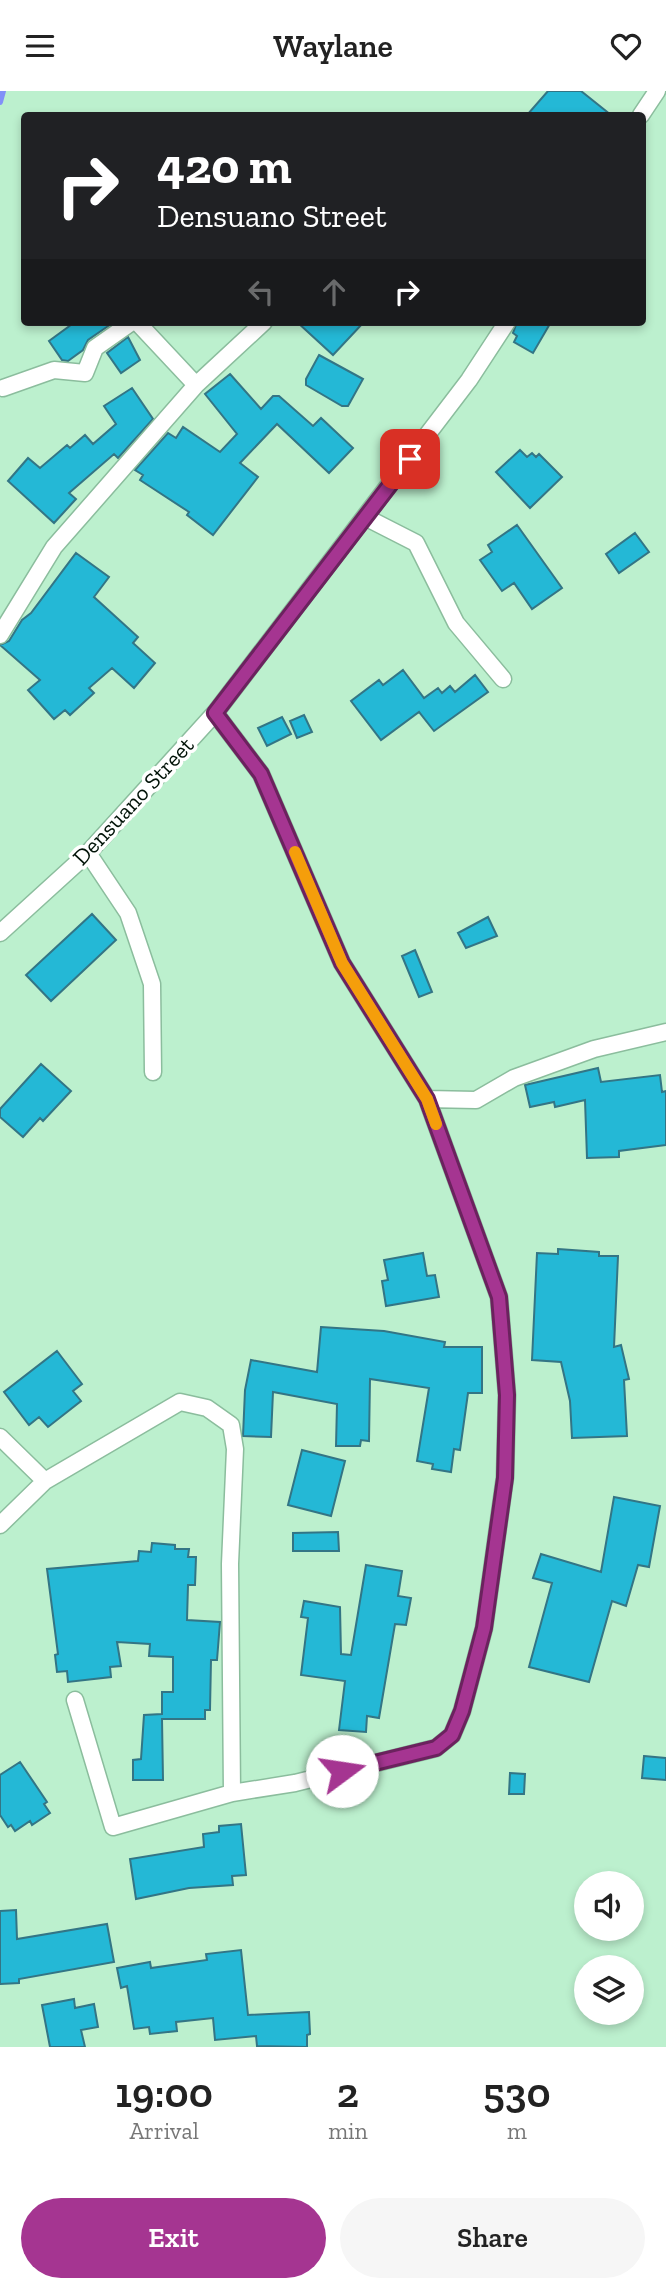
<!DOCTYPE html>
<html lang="en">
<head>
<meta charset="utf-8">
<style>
  :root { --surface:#fff; --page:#f6f6f6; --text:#222; --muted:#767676; --accent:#a53591 }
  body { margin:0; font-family:"Zilla Slab",serif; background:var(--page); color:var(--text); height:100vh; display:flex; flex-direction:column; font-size:26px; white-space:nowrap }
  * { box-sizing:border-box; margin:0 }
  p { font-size:23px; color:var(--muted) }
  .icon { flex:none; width:38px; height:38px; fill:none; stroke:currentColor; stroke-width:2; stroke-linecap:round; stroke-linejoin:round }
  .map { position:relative; height:1956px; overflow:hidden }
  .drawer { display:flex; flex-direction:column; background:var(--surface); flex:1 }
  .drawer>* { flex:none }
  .top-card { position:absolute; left:21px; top:21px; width:625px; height:214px; border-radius:7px; box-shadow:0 4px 10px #0003; background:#202124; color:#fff; overflow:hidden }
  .fabs { position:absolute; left:574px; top:1780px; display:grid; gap:14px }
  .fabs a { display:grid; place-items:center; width:70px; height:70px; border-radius:50%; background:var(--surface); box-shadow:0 4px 10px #0003; font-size:35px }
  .pin { position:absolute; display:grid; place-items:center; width:60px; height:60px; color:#fff; margin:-30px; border-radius:14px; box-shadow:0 4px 10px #0006 }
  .me { position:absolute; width:77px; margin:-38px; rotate:76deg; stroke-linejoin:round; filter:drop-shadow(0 0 5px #0008) }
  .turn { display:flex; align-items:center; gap:24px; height:147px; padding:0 21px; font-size:32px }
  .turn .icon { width:91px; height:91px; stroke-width:2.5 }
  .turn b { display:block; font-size:49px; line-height:60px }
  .lanes { display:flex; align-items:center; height:66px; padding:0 21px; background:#0003; justify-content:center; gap:35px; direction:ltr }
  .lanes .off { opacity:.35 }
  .eta { display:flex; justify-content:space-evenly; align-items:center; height:119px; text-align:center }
  .eta b { font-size:42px; font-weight:600; line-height:49px }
  .cta { display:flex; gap:14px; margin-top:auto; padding:14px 21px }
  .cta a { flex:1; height:80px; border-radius:42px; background:var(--accent); color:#fff; font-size:28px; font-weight:600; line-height:80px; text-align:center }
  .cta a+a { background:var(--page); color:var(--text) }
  header { display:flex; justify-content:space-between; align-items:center; height:91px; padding:0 21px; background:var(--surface); font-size:32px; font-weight:600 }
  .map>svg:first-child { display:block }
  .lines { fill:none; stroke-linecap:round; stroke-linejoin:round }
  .stream { stroke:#8290f8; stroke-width:6 }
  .building { fill:#24b8d6; stroke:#337585; stroke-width:2 }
  .minor-casing { stroke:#8bbd9d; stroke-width:19 }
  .minor { stroke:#fff; stroke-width:16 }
  .route-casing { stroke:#6b225e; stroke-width:18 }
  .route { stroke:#a53591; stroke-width:12 }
  .slow { stroke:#f59e0b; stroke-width:12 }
  .labels { text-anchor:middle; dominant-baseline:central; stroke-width:7; stroke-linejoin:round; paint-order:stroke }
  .street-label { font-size:23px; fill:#011207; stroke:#fff }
</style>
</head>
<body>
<header><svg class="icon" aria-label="menu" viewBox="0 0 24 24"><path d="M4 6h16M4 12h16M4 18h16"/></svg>Waylane<svg class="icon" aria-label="heart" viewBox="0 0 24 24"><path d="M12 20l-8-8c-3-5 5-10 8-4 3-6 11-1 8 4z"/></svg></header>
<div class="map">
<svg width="666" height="1956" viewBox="0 0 666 1956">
  <rect width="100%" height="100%" fill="#bcf0ce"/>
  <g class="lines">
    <path class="stream" d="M0,11L3,0"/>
  </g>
  <path class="building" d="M548,0H581L611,24H527Z
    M75,231H114L88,249L83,259L68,270L62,269L49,250Z
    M297,231H364L333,264Z
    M517,231H551L533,262L514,251L517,245L513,242Z
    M128,246L140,269L121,282L107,262Z
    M319,264L363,288L348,315H342L306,294V288Z
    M230,283L261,318L273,305H279L313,335L321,327L353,357L329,382L277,333L240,372L258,386L213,444L187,424L189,421L140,389L143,384L135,379L168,342L176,347L183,336L220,361L237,343L205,303Z
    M132,297L153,328L118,367L114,363L69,402L76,408L54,432L8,390L28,367L40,377L67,354L70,357L85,344L93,353L116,333L104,315Z
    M520,359L527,366L532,362L536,366L539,363L562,386L530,417L496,381Z
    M517,434L562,497L532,518L514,492L502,500L480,469L492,461L488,454Z
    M635,442L649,461L619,482L606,463Z
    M76,462L109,486L94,506L138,546L133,552L155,572L134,597L112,577L89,597L94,602L70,624L65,619L54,628L28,599L40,589L0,554L9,550L22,529L31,522Z
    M403,579L424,607L438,597L442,602L450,595L455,601L475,584L488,601L434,640L419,621L381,649L351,610L379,589L383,594Z
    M304,624L312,641L297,647L290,630Z
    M282,626L291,643L267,655L258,637Z
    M92,823L116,849L51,910L26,884Z
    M488,826L497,845L466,857L458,842Z
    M415,859L432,901L419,906L402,865Z
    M41,973L71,1000L43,1030L40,1027L23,1046L0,1026V1018Z
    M598,977L601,991L660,984L662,1001L666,1000V1054L619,1060V1066L587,1067L585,1009L555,1016L554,1011L530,1016L525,994Z
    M558,1158L599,1161V1165H618L614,1256L621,1254L629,1288L624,1289L627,1345L572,1347L570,1310L561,1271L532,1269L537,1162L558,1163Z
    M423,1162L427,1185L435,1184L439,1206L386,1215L382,1190L388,1189L384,1169Z
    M321,1236L384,1240L445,1251L444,1256H482V1302H468L460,1359L454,1358L451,1381L432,1378L433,1373L417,1370L429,1297L370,1288L369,1350L361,1349L360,1355H336L337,1313L273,1301L271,1346L243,1345L245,1299L251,1269L317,1281Z
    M57,1260L82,1293L73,1300L81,1310L48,1336L39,1326L29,1334L4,1301Z
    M302,1359L345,1370L331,1425L288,1414Z
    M614,1406L660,1415L649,1476L638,1474L626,1515L612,1510L589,1591L529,1576L552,1492L533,1487L541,1463L601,1481Z
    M338,1441L339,1460H293V1442Z
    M152,1452L175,1454V1458H189L188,1466H196L195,1494H188L187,1529L220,1531L217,1569H211L210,1619H205V1628H162L163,1689H133V1669L141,1668L144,1624L162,1623V1601H173V1566L149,1565L150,1553L117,1551L121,1575L110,1576L111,1586L68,1591L67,1580L57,1581L55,1564L58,1563L47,1478L138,1470L139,1460L151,1461Z
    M366,1474L402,1480L398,1505L411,1507L406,1534L395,1533L379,1627L367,1625L366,1641L339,1639L345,1590L301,1584L308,1527L301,1526L304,1510L340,1516L341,1563L351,1564Z
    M644,1665L666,1667V1689L642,1687Z
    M20,1671L47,1711L44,1713L50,1722L32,1734L30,1730L15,1740L11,1734L8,1736L0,1724V1684Z
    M510,1682L525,1683L524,1703H509Z
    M241,1733L246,1784L232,1785L233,1794L189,1797L136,1808L130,1768L204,1756L203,1743L219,1741V1735Z
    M16,1819L17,1848L107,1833L114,1871L19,1888V1892L0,1893V1820Z
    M241,1859L248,1924L309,1921L310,1943L307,1944V1956L257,1955L256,1945L215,1949L213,1927L176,1931L177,1940L150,1943L149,1936L134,1938L127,1895L121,1897L117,1877L150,1871L151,1877L207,1869L206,1863Z
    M74,1908L75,1917L94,1913L98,1936L81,1939L85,1956H50L42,1914Z"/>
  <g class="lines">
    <g class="minor-casing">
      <path id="minor" d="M641,24L657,0
        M137,231L196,294
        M3,297L54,279L85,282L95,257L132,231
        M365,426L416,452L456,532L503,588
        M0,544L54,456L196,294L264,231
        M88,762L128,822L152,893L153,981
        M0,842L88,762L215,622L469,289L507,231
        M427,1008L476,1009L514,987L594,958L666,941
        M0,1346L45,1390
        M0,1434L45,1390L180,1311L207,1317L231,1334L235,1358L230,1473L232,1702
        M75,1609L113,1736L232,1702L295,1692L436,1657L452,1644L462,1620L484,1537L505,1386L507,1304L499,1206L427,1008L342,872L261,683L215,622"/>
    </g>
    <use href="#minor" class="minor"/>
  </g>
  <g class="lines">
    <g class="route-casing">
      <path id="route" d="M342,1680L436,1657L452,1644L462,1620L484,1537L505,1387L507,1304L499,1206L427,1008L342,872L261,683L215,622L410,368"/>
    </g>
    <use href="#route" class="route"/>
    <path class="slow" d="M295,761L342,872L427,1008L436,1033"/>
  </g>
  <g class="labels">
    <g class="street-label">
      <text transform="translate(133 710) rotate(-47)">Densuano Street</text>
    </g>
  </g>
</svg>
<div class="fabs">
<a><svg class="icon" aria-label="sound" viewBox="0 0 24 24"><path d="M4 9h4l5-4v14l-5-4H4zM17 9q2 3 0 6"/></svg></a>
<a><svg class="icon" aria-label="layers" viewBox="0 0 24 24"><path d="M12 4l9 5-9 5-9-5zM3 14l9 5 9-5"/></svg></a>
</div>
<div class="pin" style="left:410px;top:368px;background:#d93025"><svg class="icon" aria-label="arrive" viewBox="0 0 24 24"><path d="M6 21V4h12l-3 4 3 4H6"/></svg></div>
<svg class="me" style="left:342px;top:1680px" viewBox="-20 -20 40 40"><circle r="19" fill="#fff"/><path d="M0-13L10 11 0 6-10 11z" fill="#a53591"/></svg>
<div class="top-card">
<div class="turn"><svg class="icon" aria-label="right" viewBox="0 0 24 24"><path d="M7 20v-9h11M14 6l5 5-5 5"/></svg><div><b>420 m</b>Densuano Street</div></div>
<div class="lanes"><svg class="icon off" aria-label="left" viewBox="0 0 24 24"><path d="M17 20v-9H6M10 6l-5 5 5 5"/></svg><svg class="icon off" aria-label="ahead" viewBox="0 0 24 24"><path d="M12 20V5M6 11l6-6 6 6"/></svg><svg class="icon" aria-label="right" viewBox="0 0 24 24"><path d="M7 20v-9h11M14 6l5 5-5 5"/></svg></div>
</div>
</div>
<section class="drawer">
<div class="eta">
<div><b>19:00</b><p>Arrival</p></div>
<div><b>2</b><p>min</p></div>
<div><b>530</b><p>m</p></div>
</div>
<div class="cta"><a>Exit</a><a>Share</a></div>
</section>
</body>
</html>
